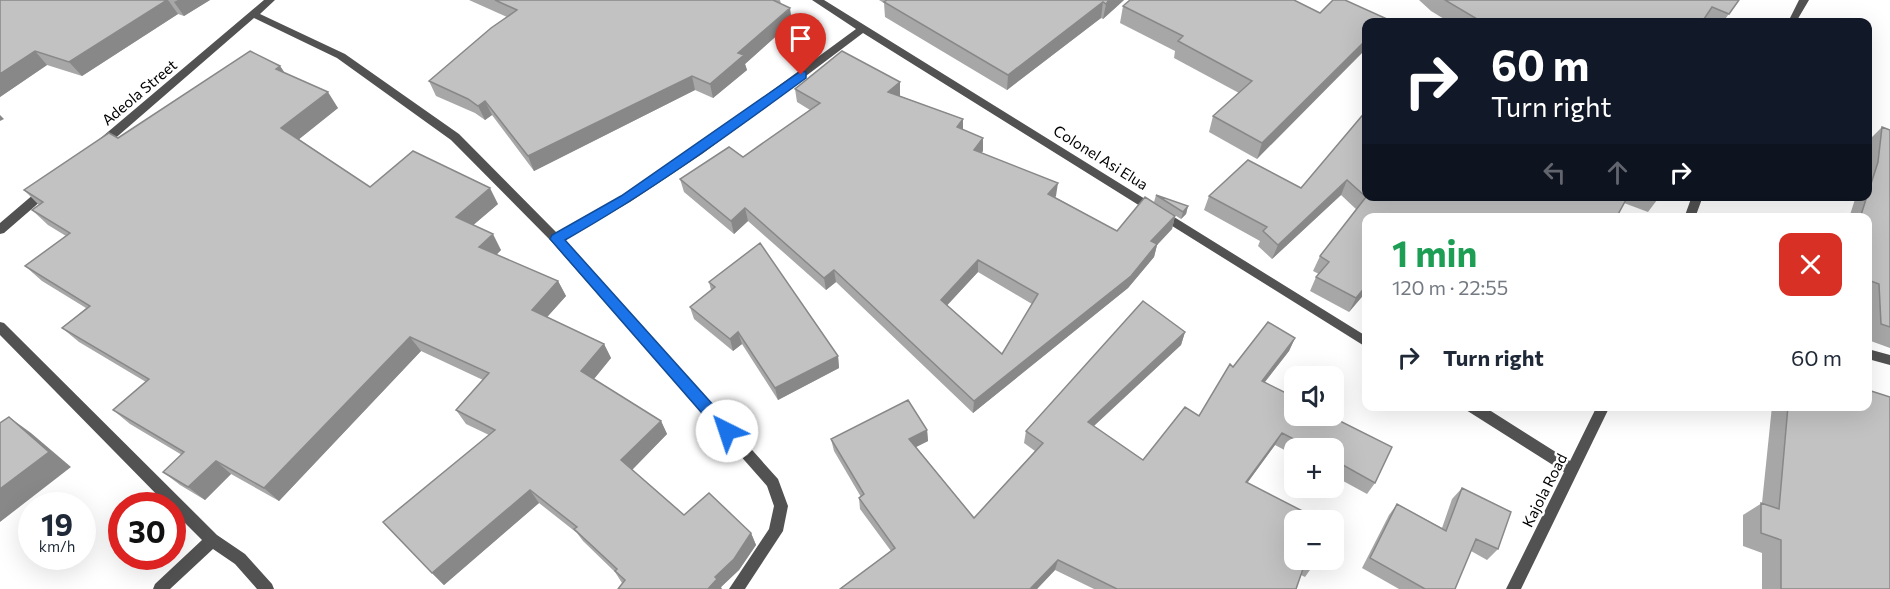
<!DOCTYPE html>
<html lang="en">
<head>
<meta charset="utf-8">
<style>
  :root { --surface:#fff; --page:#f6f6f7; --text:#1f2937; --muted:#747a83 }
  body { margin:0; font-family:Commissioner,sans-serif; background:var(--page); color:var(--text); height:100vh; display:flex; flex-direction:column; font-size:22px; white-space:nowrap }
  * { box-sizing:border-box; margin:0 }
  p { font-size:20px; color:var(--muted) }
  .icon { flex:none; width:33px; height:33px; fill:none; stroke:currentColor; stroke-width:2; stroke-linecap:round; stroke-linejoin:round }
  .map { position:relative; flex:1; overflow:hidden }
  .details { position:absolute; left:1362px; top:213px; width:510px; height:198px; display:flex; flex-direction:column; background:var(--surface); border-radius:12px; box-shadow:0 6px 24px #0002 }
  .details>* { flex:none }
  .top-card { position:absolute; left:1362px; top:18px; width:510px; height:183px; border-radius:12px; box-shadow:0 6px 24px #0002; background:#111827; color:#fff; overflow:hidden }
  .buttons { position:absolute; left:1284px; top:366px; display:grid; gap:12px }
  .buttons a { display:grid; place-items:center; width:60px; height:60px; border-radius:12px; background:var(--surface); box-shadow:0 6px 24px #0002; font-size:30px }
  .speed { position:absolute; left:18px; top:492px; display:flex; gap:12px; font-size:30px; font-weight:700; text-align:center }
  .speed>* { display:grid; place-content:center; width:78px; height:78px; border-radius:50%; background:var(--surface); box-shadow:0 6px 24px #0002; line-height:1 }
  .speed small { font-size:15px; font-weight:400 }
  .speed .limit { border:9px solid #d22; background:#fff; color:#111 }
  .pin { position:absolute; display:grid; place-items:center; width:51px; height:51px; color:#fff; margin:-62px -26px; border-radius:50% 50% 50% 0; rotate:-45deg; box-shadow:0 0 6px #0007 }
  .pin .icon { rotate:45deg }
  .me { position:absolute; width:66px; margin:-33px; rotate:319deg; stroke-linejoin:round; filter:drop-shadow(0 0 4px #0008) }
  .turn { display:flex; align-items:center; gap:21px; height:126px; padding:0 30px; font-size:27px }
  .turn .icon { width:78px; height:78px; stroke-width:2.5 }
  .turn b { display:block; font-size:42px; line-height:51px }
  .lanes { display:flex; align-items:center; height:57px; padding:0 30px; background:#0003; justify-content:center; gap:30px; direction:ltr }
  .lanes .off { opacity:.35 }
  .round { display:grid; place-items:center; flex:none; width:63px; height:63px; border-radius:12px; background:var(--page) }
  .summary { display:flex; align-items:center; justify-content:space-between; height:102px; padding:0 30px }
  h1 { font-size:36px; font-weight:700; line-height:45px; color:#1e9e55 }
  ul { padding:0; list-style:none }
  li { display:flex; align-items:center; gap:18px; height:84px; padding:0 30px }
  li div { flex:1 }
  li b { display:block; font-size:22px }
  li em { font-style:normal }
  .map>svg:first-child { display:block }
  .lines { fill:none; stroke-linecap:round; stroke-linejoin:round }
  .minor { fill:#525252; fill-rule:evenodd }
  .wall { fill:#a7a7a7; fill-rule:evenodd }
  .shaded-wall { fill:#888 }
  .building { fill:#c2c2c2; stroke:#888; stroke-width:1.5; fill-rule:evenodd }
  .route { fill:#1a73e8; stroke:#114b97; stroke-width:1.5 }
  .labels { text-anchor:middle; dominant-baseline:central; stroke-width:5; stroke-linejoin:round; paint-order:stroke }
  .street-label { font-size:15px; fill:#000; stroke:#fff }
</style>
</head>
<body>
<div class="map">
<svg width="1890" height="589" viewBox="0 0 1890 589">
  <rect width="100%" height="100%" fill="#fff"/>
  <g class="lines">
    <path class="minor" d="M264,0H275L260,14L345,54L459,134L557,233L622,196L694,148L856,29L812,0H824L1366,336V347L863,33L702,154L630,202L564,240L778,479L788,506L783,531L745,589H729L769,529L774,506L767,486L552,242L451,140L337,58L254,18L104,148H96L95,145L96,142Z
      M1799,0H1809L1796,22H1788Z
      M45,187L49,188L51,191L49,194L4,233L0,234V223L41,188Z
      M1692,196H1703L1695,218H1684Z
      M0,322L4,323L217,535L245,554L272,584L274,589H257L235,564L213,549L170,589H153L155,584L202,540L172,510V506H168L0,335Z
      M1868,349L1890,355V365L1868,359Z
      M1465,406H1483L1570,461L1597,406H1610L1521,589H1506L1564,472L1466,410Z"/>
  </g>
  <path class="wall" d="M0,0H210L184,16L178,14L82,76L47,65L0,97Z
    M469,0H780L781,4L792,22L745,64L747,70L713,98L695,90L534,171L492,115L485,120L475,113L436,96L429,81L507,17Z
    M879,0H1124L1103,19L1101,18L1007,90L885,17L884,3Z
    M1419,0H1739L1723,22H1449L1431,11Z
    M1123,6L1387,19L1386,22H1366L1257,159L1209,132L1213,116L1239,93L1174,58L1175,51L1120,23Z
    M280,66L284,72L338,108L299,139L370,187L498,204L473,225L501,250L496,255L558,281L566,296L547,317L604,344L611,358L594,379L661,421L667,434L632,470L684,515L751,533L756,545L739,570L721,587L622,583L615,572L583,541L577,533L539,503L444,585L432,573L489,435L466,424L456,410L483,380L421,351L279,501L231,474L205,500L180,485L163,472L182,455L130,424L113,410L146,382L79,342L62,328L86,308L42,281L25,266L66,236L48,225L32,210L39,205L24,190Z
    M900,82V96L963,119V130L983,151L981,153L1056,196L1055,197L1117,231L1175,216L1172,229L1157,245L1154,257L1128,288L973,413L836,282L826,290L748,221L734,234L684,192L680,179L743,157L810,110L797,102L795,89ZM978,272L1032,304L1002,354L947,305Z
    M1366,111V196H1660L1648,212L1624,203L1366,218V292L1349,312L1310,291L1316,277L1319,274L1313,271L1320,256L1357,210L1341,195L1272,259L1258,246L1260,241L1204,210L1209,196L1301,188Z
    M1882,127L1890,130V348L1868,340V218H1849L1856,196H1868V141Z
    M1156,195L1188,206L1186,214L1181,219L1154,202Z
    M709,282L838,356L839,368L778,400L742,344L733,351L694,319L690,307L711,290Z
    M1185,332L1181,345L1094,426L1143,460L1199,416L1233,367L1295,338L1289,351L1265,382L1375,483L1367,494L1334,476V448H1294V455L1275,445L1247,483L1315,560L1312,567L1305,577L1301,575L1296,589H1094L1055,570L1037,589H840L891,551L860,509L859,498L861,497L834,451L831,439L927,430L928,441L916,447L974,518L1035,451L1024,443L1026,431Z
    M1772,406H1868L1890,589H1762V553L1743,546V515L1762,503Z
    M1462,488L1498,549L1487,560L1471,551L1455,589H1399L1362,568L1389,515L1397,504L1442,528L1452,499Z"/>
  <path class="shaded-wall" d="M167,0H168L178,14L82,76L69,62Z
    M178,0H210L184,16L174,2Z
    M1109,0H1124L1103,19L1106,4Z
    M1103,2L1101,18L1007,90L1008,75Z
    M790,8L792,22L745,64L747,70L713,98L710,84L738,53Z
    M1366,40V49L1257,159L1262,143Z
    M35,51L47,65L0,97V74Z
    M280,66L291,82L276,69Z
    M692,76L695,90L534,171L528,156Z
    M900,82V96L889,105L888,92Z
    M328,92L338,108L293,144L281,128Z
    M485,101L492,115L485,120L478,106Z
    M0,115L4,119L0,121Z
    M963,119V132L957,127Z
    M983,138V151L973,163L974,150Z
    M1347,180L1341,195L1272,259L1278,245Z
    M1058,183L1056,196L1047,206L1048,194Z
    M490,188L498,204L464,233L456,217Z
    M1188,206L1186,214L1181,219L1183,212Z
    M745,208L748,221L734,234L731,221Z
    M1175,216L1172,229L1157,245L1154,257L1128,288L973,413L974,401L1151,241Z
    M493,234L501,250L488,263L479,247Z
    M978,260V272L941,312V300Z
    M834,270L836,282L826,290L824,278Z
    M558,281L566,296L540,325L532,310Z
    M1366,286V292L1349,312L1356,298Z
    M738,332L742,344L733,351L730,339Z
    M1185,332L1181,345L1085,434L1088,422Z
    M410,337L421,351L279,501L264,488Z
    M1295,338L1289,351L1256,393L1262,381Z
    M604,344L611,358L589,385L581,371Z
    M838,356L839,368L778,400L775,388Z
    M9,417L31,433L71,467L0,522V489Z
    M661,421L667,434L628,474L621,460Z
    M927,430L928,441L910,450L909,439Z
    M1282,433L1275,445L1240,493L1246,482Z
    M216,461L231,474L205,500L188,487Z
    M530,490L539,503L444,585L432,573Z
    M751,533L756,545L739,570L721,587L722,589H708L715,577Z
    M1058,560L1055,570L1037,589H1030Z"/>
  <path class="building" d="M0,0H167L69,62L35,51L0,74Z
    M495,0H773L790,8L738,53L744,55L710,84L692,76L528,156L485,101L478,106L468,99L429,81L491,28L517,10Z
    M887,0H1109L1106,4L1103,2L1008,75L884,2Z
    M1130,0H1294L1320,13L1333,0H1345L1387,19L1384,22H1366V40L1262,143L1213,116L1252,81L1178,41L1183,36L1123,6Z
    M1445,0H1739L1729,14L1712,7L1702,22H1482Z
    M250,51L280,66L276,69L328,92L281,128L370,187L413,151L490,188L456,217L493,234L479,247L558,281L532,310L604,344L581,371L661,421L621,460L684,515L709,493L751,533L734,559L715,577L717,579L708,589H618L625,580L615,571L617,569L574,529L577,527L530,490L432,573L383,522L495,430L456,410L489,373L410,337L264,488L216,461L188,487L163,472L184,452L113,410L149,379L62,328L90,306L25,266L70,233L32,210L43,202L24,190L109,133L118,138Z
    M842,51L900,82L888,92L963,119L957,127L983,138L974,150L1058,183L1048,194L1117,231L1145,197L1175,216L1151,241L1157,244L1131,276L974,401L834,270L824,278L745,208L731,221L680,179L729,147L743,157L820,103L795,89ZM978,260L1038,294L1002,354L941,300Z
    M1366,111V196H1628L1616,218H1366V286L1356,298L1316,277L1329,262L1320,256L1366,197L1347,180L1278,245L1263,231L1267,227L1209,196L1248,160L1301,188Z
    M1882,127L1890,130V327L1881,324L1879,284L1868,280V218H1860L1878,162Z
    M1156,195L1188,206L1183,212Z
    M760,243L838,356L775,388L738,332L730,339L690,307L715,287L709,282Z
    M1143,301L1185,332L1088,422L1143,460L1185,407L1199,416L1230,364L1233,367L1268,322L1295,338L1262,381L1294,397V416H1330L1392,447L1375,483L1334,460V448H1311L1282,433L1246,482L1320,520H1294V560H1315L1312,567L1305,563L1296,589H1117L1058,560L1030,589H840L895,548L859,498L864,494L831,439L908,400L927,430L909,439L974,518L1043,443L1026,431Z
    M1868,390L1890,397V589H1781V540L1761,533V503L1779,509L1788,406H1868Z
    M9,417L49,452L0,489V423Z
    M1462,488L1511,512L1498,549L1476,539L1455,589H1425L1370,558L1397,504L1446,531Z"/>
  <path class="route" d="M801,71L806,72V78C727,136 650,192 565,240L732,426L734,431L732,436L727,438L722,436L550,239L552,235L621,196Z"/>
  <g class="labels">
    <g class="street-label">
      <text transform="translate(139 92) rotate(-40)">Adeola Street</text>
      <text transform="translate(1101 157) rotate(32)">Colonel Asi Elua</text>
      <text transform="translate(1544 490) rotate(-63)">Kajola Road</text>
    </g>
  </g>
</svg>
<div class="buttons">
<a><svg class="icon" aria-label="sound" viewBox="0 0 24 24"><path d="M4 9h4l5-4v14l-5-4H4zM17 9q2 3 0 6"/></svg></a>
<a>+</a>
<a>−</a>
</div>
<div class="speed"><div>19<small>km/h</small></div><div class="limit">30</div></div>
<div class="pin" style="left:801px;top:75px;background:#d93025"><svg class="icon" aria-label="arrive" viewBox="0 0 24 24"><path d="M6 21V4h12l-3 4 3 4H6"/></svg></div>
<svg class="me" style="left:727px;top:431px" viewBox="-20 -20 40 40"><circle r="19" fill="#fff"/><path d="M0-13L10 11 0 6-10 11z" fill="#1a73e8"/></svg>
<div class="top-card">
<div class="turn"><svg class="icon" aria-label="right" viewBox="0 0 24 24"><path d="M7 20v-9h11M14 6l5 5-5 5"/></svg><div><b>60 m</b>Turn right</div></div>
<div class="lanes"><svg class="icon off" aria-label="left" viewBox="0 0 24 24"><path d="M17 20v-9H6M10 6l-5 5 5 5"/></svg><svg class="icon off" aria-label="ahead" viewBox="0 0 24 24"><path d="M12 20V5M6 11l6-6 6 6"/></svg><svg class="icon" aria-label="right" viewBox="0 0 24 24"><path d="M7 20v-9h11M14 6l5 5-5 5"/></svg></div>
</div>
<section class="details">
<div class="summary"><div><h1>1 min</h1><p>120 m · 22:55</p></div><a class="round" style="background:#d93025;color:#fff"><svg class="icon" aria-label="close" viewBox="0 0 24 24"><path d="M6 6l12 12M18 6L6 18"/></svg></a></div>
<ul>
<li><svg class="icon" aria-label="right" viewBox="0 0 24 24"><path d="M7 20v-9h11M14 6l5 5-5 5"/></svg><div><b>Turn right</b></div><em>60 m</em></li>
</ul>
</section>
</div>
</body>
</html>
